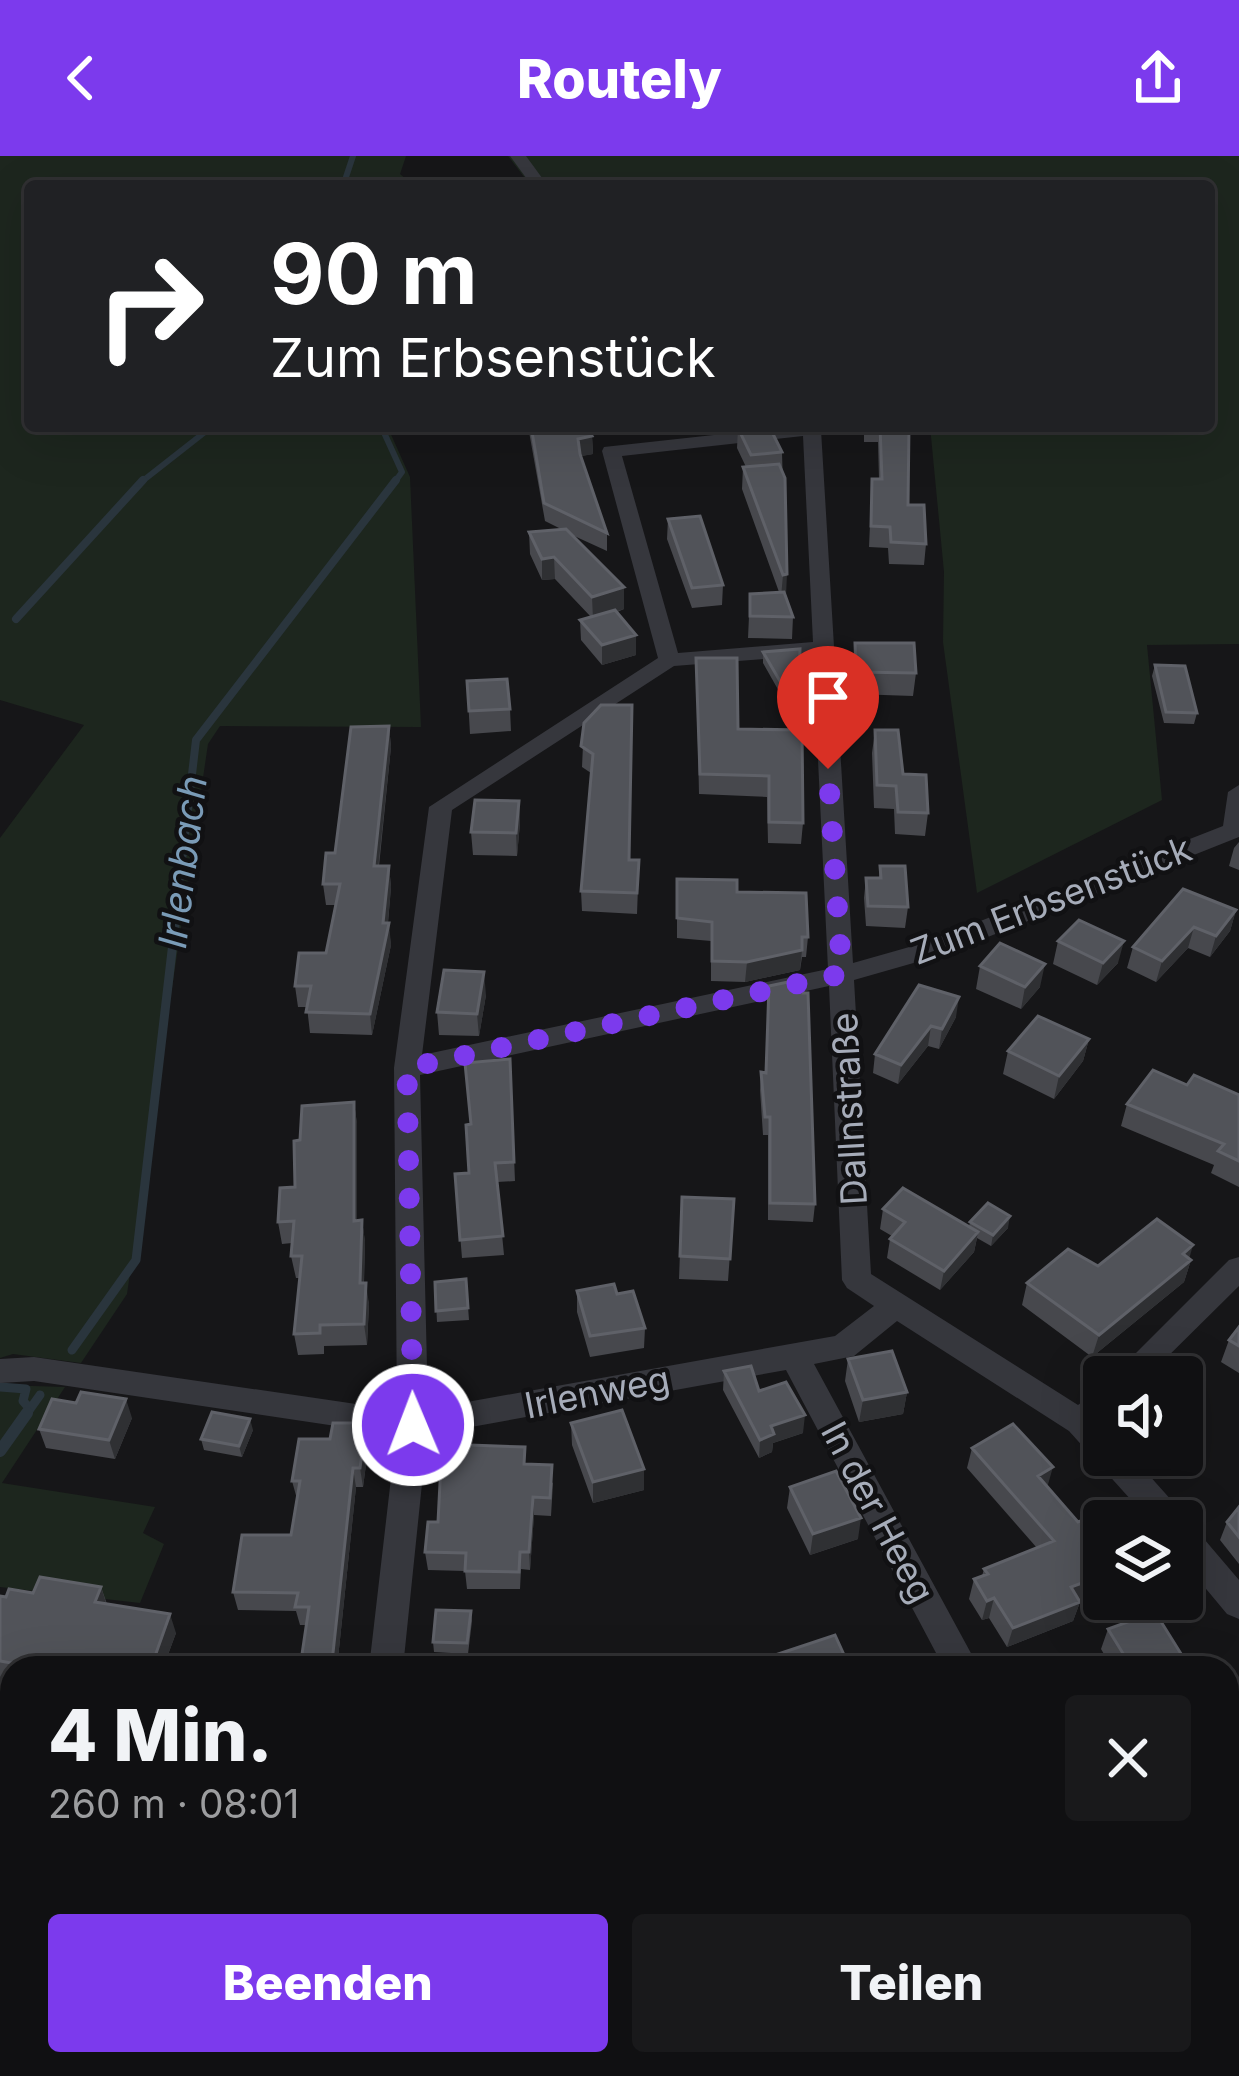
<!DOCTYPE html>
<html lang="de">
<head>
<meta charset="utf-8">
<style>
  :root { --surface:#101012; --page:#19191b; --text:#f1f3f6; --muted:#9c9d9f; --line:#303032; --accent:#7c3aed }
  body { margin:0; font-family:Inter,sans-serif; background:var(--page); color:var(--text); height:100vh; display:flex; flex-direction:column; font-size:45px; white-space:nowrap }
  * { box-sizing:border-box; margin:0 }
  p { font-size:39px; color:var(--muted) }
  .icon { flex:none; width:66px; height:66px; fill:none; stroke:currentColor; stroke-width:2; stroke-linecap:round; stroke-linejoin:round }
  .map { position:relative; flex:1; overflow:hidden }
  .panel { position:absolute; left:0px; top:1500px; width:1239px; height:420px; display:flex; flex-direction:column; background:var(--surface); border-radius:36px 36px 0 0; box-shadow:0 12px 48px #0002,0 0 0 3px var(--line) }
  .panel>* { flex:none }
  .top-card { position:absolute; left:24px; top:24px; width:1191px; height:252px; border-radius:12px; box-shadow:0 12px 48px #0002,0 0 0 3px var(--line); background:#202124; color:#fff; overflow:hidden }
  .buttons { position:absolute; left:1083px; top:1200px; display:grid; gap:24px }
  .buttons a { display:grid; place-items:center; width:120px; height:120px; border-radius:12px; background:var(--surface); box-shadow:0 12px 48px #0002,0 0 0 3px var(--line); font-size:60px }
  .pin { position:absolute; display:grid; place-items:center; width:102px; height:102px; color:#fff; margin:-123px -51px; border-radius:50% 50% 50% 0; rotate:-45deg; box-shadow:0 0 12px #0007 }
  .pin .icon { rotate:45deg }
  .me { position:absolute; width:132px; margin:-66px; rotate:359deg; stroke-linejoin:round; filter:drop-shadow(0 0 9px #0008) }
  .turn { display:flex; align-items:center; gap:42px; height:252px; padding:0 48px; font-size:54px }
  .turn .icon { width:156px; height:156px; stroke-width:2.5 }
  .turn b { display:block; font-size:84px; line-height:102px }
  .round { display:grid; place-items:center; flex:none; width:126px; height:126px; border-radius:12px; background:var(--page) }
  .head { display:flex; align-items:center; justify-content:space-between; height:204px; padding:0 48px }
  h1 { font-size:72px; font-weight:800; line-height:90px }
  .action { display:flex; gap:24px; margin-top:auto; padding:24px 48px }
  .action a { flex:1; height:138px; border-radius:12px; background:var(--accent); color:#fff; font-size:48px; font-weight:800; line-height:138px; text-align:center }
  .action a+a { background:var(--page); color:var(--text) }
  header { display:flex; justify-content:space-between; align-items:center; height:156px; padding:0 48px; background:var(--accent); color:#fff; font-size:54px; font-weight:800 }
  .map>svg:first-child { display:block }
  .green { fill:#1d261e }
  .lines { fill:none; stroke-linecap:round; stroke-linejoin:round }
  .stream-far3 { stroke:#2a353d; stroke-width:6 }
  .stream-far2 { stroke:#2a353d; stroke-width:8 }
  .stream-far1 { stroke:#2a353d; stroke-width:9 }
  .stream { stroke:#2a353d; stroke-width:12 }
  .street { fill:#36373d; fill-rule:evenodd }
  .wall { fill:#47484d }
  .shaded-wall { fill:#2f3033 }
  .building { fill:#515359; stroke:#5f6168; stroke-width:3 }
  .route { stroke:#7c3aed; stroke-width:21; stroke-dasharray:0 37.8 }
  .labels { text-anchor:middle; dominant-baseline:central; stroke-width:9; stroke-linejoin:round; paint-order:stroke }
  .street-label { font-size:36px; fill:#a6acb9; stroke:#111113 }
  .water-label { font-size:39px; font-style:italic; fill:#7a9bb7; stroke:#111113 }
</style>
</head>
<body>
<header><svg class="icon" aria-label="back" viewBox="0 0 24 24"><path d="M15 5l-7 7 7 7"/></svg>Routely<svg class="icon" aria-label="share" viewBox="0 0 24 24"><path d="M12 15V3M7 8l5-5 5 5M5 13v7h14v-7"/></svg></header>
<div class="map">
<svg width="1239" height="1920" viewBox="0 0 1239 1920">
  <rect width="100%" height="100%" fill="#161618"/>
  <path class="green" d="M0,0H406L400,18L414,30H30V270H410L389,274L410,321L421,571L220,570L208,588L127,1138L81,1207L13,1198L0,1202V682L84,569L0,544Z
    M508,0H1239V488L1147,489L1162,644L977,737L943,486L944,416L930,270H1209V30H531Z
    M0,1229L65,1231L2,1327L155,1351L143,1377L164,1388L140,1447L0,1431Z
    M1239,1824V1920H1095L1113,1908H1227V1832Z"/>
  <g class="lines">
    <path class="stream-far3" d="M343,30L353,0
      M381,270L402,316L394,327
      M140,327L205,276"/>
    <path class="stream-far2" d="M16,463L143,324
      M178,738L196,584L396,324"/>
    <path class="stream-far1" d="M72,1194L136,1104L179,735
      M0,1231L26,1233L23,1245L30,1253
      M25,1260L40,1239"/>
    <path class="stream" d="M0,1295L27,1257"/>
    <path class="street" d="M510,0H526L548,30H532Z
      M797,270H818L821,274L853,807L927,786L1223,670L1228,636L1239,629V681L945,798L854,824L871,1118L1078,1249L1104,1230V1262L1100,1266L1104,1270V1299H1131L1181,1355L1185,1367L1193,1370L1239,1424V1463L1227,1458L1182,1404V1365H1150L1069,1275L897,1165L854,1200L814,1208L979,1512H944L786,1214L427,1279L403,1512H369L396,1279L34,1225L0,1227V1203L34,1201L397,1254L394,912L429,651L658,502L602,295L604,291ZM803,280L813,486L678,497L622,300ZM813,499L828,813L422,899L452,654L674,510ZM829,830L842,1124L847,1132L874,1150L835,1180L428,1253L420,919Z
      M1239,1101V1130L1147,1221H1112L1229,1104Z
      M1,1579L12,1583V1609L0,1613Z
      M1239,1745V1785L1227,1790V1749Z
      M318,1908H356L354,1920H316Z
      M1001,1908H1051L1046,1920H996Z"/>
  </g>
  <path class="wall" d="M528,270H586L592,280L593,298L580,300L607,377V395L572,379L624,453L617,456L636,499L602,509L581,484L580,464L591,461L555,423L542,424L530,398L529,376L561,373L545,365Z
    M864,270H909L908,349L926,388L924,409L889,408L888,392L869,391L872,323H879L878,286H864Z
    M738,272L782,296L786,440L793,461L792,483L748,482L750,438L779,436L742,333L743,311H746L737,292Z
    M668,363L723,429L722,449L692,452L667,383Z
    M855,487L916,517L913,540L854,538L853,509Z
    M800,493L797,567L763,507V496Z
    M696,502L738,573L803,667L801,688L768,687L767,641L699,638Z
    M1155,509L1197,557L1194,568L1164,567L1152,520Z
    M467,525L510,553L511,575L470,578Z
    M584,567L629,704H639L637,758L582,755L581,735L591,617L582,611Z
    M389,570L391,591L379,710H389L391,731L388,767L391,789L372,879L310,877L307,851H298L295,830L326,797L336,749H326L323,728Z
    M875,574L928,657L925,680L895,678L894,653L874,652L872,597Z
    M519,645L520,667L517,700L473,699L471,676Z
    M1239,686V714L1229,710L1234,692Z
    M880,710L908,751L905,772L866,770L864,742L866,722H879Z
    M677,723L737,736L808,781L806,801H802L800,814L745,826L711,825V785L677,782Z
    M1236,754L1230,775L1210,801L1188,792L1156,826L1127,812L1133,791Z
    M1058,785L1118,807L1097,829L1053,808Z
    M980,810L1040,831L1021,853L976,833Z
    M919,829L956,861L939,893L928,890L898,928L873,917L875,898Z
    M486,839L479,880L439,879L437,856Z
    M1089,883L1083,905L1054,943L1003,918L1008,895Z
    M510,903L515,1025L497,1026L504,1099L462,1102L455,1018L469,1017L471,968Z
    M761,916L815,1048L813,1066L768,1064V979H763L760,934Z
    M1187,929L1239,939V1031L1211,1017L1214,1009L1121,970L1127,948Z
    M354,946L357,968V1065L362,1064L365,1086L364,1127L369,1148L367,1189L324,1190V1198L298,1199L294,1178L300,1122H296L291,1100L292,1087L282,1088L278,1066L295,1031L300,984Z
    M682,1041L734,1043L728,1125L679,1123Z
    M883,1053L969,1071L970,1066L1008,1072L991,1090L977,1082L974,1096L940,1134L887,1102L890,1083L892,1080L880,1073Z
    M1189,1102L1191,1104L1184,1126L1092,1201L1022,1149L1027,1127L1098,1110Z
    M466,1123L469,1164L437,1166L435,1126Z
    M577,1135L617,1138L645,1172L644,1192L590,1201L577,1156Z
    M1239,1171V1217L1221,1206L1229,1184Z
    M848,1203L907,1236L903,1258L859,1266L845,1225Z
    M724,1215L759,1235L803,1277L773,1287L772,1296L759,1302L723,1234Z
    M132,1262L115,1303L46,1292L39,1273Z
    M366,1267L369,1286L363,1331H356L337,1512H303L301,1505L307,1469H300L296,1455L238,1454L233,1436L291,1379L297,1343L292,1325L330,1283Z
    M571,1267L644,1313V1334L593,1347L572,1289Z
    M253,1274L242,1301L204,1294L201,1283Z
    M972,1292L1047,1331L1080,1446L1073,1465L1007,1491L989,1462L982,1464L969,1443L974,1423L982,1420L984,1413L1037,1392L967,1312Z
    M526,1309L553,1327L551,1360L534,1359L530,1414L521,1413L520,1433H467L465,1415L428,1414L425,1396L438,1366Z
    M790,1331L858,1383L810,1399L787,1352Z
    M1239,1351V1408L1220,1384L1227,1366Z
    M101,1431L107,1448L176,1477L163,1512H12V1524L0,1522V1440Z
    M471,1455L472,1465L468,1498L434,1496L433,1486Z
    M1108,1473L1178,1512H1112L1101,1493Z
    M12,1644V1744L0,1742V1676Z
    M580,1908L581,1920H522Z"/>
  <path class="shaded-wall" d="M592,280L593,298L578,301V283Z
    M554,401L555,423L542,424V403Z
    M787,418L786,440L781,441L783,419Z
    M624,431V453L593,463L592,441Z
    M636,479V499L602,509V489Z
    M389,570L391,591L376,732L374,710Z
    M519,645L520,667L517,700L516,677Z
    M389,710L391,731L387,776L389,767L391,789L372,879L370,858L383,767Z
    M1236,754L1230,775L1210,801L1216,780Z
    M1194,771L1188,792L1156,826L1162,805Z
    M1124,785L1118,807L1097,829L1103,807Z
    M802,794L800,814L745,826L747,806Z
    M1045,808L1040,831L1021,853L1025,831Z
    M484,816L486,839L479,880L477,858Z
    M959,841L956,861L939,893L942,873Z
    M931,870L928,890L898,928L901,909Z
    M1089,883L1083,905L1054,943L1059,920Z
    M354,946L357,968V1086L354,1065Z
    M1010,1060L1008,1072L991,1090L993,1079Z
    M362,1064L365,1086L363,1148L360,1127Z
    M978,1076L974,1096L940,1134L944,1115Z
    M1193,1089L1188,1107L1191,1104L1184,1126L1092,1201L1099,1179Z
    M366,1127L369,1148L367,1189L364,1168Z
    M907,1236L903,1258L859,1266L863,1244Z
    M126,1243L132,1262L115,1303L109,1284Z
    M805,1259L803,1277L773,1287L772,1296L759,1302L760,1284L771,1270Z
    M250,1263L253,1274L242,1301L239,1290Z
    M366,1267L369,1286L363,1331L360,1312Z
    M1053,1311L1047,1332L1038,1320Z
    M353,1312L356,1331L337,1512H334L332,1506Z
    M644,1313V1334L593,1347V1326Z
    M533,1341L534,1359L530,1414L529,1396Z
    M861,1362L858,1383L810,1399L813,1378Z
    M1104,1419V1436L1064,1451L1071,1431Z
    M101,1431L107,1450L95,1446Z
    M994,1442L989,1462L982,1464L987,1445Z
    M1080,1446L1073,1465L1007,1491L1013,1472Z
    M170,1458L176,1477L163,1512H157L154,1503Z
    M1183,1501L1178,1512H1155Z
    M1239,1630V1645L1227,1650V1635Z
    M156,1908H162L160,1920H154Z"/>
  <path class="building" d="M531,270H586L592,280L578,283L580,298L607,377L544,347Z
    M769,270L782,296L751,299L738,272Z
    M880,270H909L908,349H924L926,388L891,386L890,371L871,370L872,323H882Z
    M779,308L785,322L787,418L783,419L743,311Z
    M700,360L723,429L692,432L668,363Z
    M566,373L624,431L592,441L554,401L542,403L529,376Z
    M784,436L793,461L750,460V438Z
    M615,454L636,479L602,489L580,464Z
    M855,487H914L916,517L856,516Z
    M800,493L798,556L763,496Z
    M696,502H737L738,573L802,574L803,667L769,666V620L700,618Z
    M1155,509L1185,510L1197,557L1166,556Z
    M507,523L510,553L469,555L467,525Z
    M601,549H632L629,704H639L637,737L581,735L593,598L581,590L584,567Z
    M389,570L374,710H389L383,767H389L370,858L306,856L311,830H295L299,797H326L340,728H323L326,697H335L351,571Z
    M875,574H898L903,618L926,619L928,657L898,656L896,630L877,629Z
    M475,644L519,645L516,677L471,676Z
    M880,710H905L908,751L868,750L866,722H881Z
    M677,723L737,724V736L806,737L808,781H802V794L747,806L712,805V766L677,762Z
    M1183,733L1236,754L1216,780L1194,771L1162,805L1133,791Z
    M1079,764L1124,785L1103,807L1058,785Z
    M1000,787L1045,808L1025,831L980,810Z
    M444,814L484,816L477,858L437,856Z
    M802,823L803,837H808L815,1048L770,1047V961H765L761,916L766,917L769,830Z
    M919,829L959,841L942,873L931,870L901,909L875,898Z
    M1038,860L1089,883L1059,920L1008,895Z
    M510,903L514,1006L495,1007L503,1080L460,1084L455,1018L469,1017L466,969L471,968L465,907Z
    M1153,914L1187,929L1194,919L1239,939V1005L1218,995L1224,988L1127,948Z
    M354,946V1065L362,1064L360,1127H366L364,1168L320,1169V1177L294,1178L302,1100H291L294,1065L278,1066L280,1032L295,1031L294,985L300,984L302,950Z
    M903,1032L978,1076L944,1115L890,1083L905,1066L883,1053Z
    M682,1041L734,1043L730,1103L680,1100Z
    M988,1047L1010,1060L993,1079L970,1066Z
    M1157,1063L1193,1089L1183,1098L1191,1104L1099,1179L1027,1127L1068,1093L1098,1110Z
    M466,1123L468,1152L436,1155L435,1126Z
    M614,1128L617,1138L633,1135L645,1172L590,1180L577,1135Z
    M1239,1171V1190L1229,1184Z
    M892,1195L907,1236L863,1244L848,1203Z
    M751,1210L759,1235L786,1226L805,1259L771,1270L774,1278L760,1284L724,1215Z
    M81,1236L126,1243L109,1284L39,1273L52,1243L76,1247Z
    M622,1254L644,1313L593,1326L571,1267Z
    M212,1256L250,1263L239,1290L201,1283Z
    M333,1267H366L360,1312H353L332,1506L301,1505L309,1451H295L298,1437L233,1436L242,1379H291L300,1325H292L299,1283H330Z
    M1013,1268L1053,1311L1038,1320L1078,1366L1094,1360L1104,1378V1419L1071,1431L1080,1446L1013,1472L994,1442L987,1445L974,1423L988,1418L984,1413L1054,1385L972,1292Z
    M442,1288L525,1291L524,1308L552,1309L550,1342L533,1341L529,1396H520L519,1416L465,1415L466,1397L425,1396L428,1366H438Z
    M836,1315L861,1362L813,1378L790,1331Z
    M1239,1351V1381L1227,1366Z
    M40,1421L101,1431L95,1446L170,1458L154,1503L145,1501L141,1512H39L0,1505V1440L6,1441L9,1433L33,1437Z
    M436,1454L471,1455L467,1487L433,1486Z
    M1155,1456L1183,1501L1155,1512H1132L1108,1473Z
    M835,1479L850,1512H764L760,1504Z
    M921,1506L924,1512H906Z
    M1227,1585L1239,1605V1630L1227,1635Z
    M12,1644V1729L0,1727V1676Z
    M115,1908H156L154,1920H113Z
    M386,1908H458L459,1920H386Z
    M521,1908H580L581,1912L522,1920Z"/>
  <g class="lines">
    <path class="route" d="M413,1269L407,912L842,818L828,613"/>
  </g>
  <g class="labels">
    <g class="street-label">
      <text transform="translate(1051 744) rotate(-21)">Zum Erbsenstück</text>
      <text transform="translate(849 953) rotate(-93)">Dallnstraße</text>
      <text transform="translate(597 1236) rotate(-11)">Irlenweg</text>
      <text transform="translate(878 1356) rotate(62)">In der Heeg</text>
    </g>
    <g class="water-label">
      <text transform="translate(182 706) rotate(-83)">Irlenbach</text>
    </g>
  </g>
</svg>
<div class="buttons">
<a><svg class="icon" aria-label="sound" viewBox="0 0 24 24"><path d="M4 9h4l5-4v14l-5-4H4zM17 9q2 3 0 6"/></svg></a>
<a><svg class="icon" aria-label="layers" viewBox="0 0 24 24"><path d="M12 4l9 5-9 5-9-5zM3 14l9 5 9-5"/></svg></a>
</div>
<div class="pin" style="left:828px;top:613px;background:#d93025"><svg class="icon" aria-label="arrive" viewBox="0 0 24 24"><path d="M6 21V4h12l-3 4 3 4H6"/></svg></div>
<svg class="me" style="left:413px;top:1269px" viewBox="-20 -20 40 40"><circle r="17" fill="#7c3aed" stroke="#fff" stroke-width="3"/><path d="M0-11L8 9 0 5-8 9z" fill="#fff"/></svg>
<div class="top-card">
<div class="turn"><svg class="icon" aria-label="right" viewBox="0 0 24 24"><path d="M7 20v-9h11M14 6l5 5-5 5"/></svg><div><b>90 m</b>Zum Erbsenstück</div></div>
</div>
<section class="panel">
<div class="head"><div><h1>4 Min.</h1><p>260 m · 08:01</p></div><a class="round"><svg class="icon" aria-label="close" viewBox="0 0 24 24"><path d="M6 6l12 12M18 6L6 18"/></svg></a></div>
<div class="action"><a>Beenden</a><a>Teilen</a></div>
</section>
</div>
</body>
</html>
